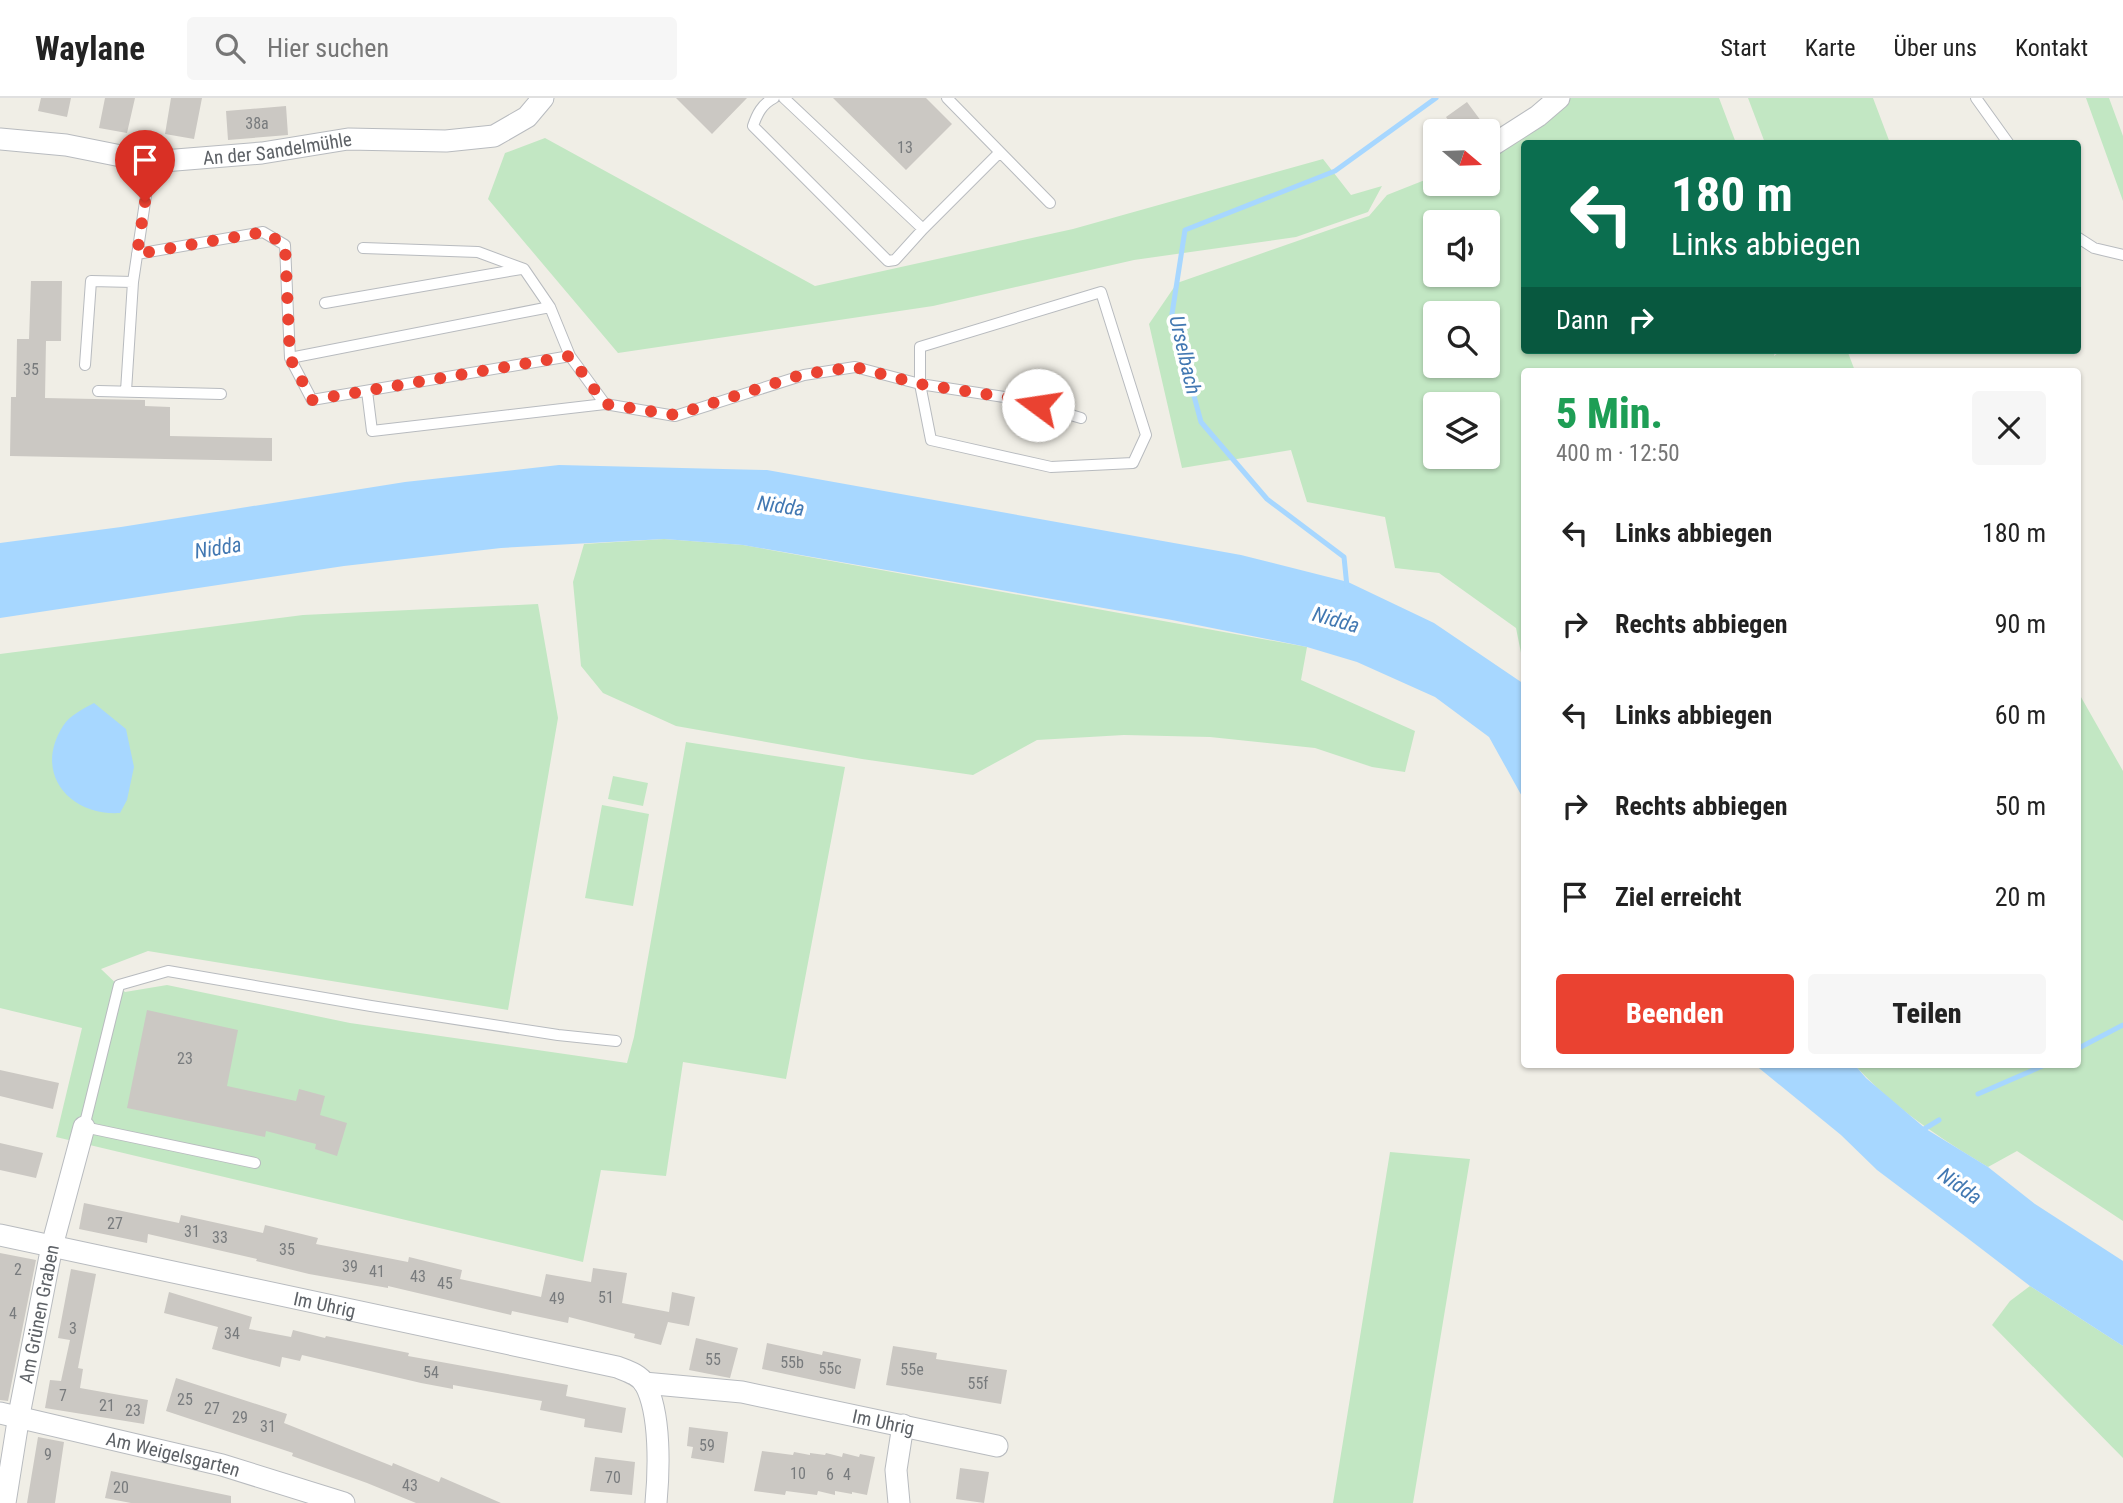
<!DOCTYPE html>
<html lang="de">
<head>
<meta charset="utf-8">
<style>
  :root { --surface:#fff; --page:#f6f6f6; --text:#222; --muted:#767676; --line:#e0e0e0; --accent:#ea4231 }
  body { margin:0; font-family:"Roboto Condensed",sans-serif; background:var(--page); color:var(--text); height:100vh; display:flex; flex-direction:column; font-size:26px; white-space:nowrap }
  * { box-sizing:border-box; margin:0 }
  p { font-size:23px; color:var(--muted) }
  .icon { flex:none; width:38px; height:38px; fill:none; stroke:currentColor; stroke-width:2; stroke-linecap:round; stroke-linejoin:round }
  .map { position:relative; flex:1; overflow:hidden }
  .panel { position:absolute; left:1521px; top:270px; width:560px; height:700px; display:flex; flex-direction:column; background:var(--surface); border-radius:7px; box-shadow:0 2px 5px #0004 }
  .panel>* { flex:none }
  .top-card { position:absolute; left:1521px; top:42px; width:560px; height:214px; border-radius:7px; box-shadow:0 2px 5px #0004; background:#0b6e4f; color:#fff; overflow:hidden }
  .needle { width:46px; rotate:109deg }
  .fabs { position:absolute; left:1423px; top:21px; display:grid; gap:14px }
  .fabs a { display:grid; place-items:center; width:77px; height:77px; border-radius:7px; background:var(--surface); box-shadow:0 2px 5px #0004; font-size:35px }
  .pin { position:absolute; display:grid; place-items:center; width:60px; height:60px; color:#fff; margin:-72px -30px; border-radius:50% 50% 50% 0; rotate:-45deg; box-shadow:0 0 7px #0007 }
  .pin .icon { rotate:45deg }
  .me { position:absolute; width:77px; margin:-38px; rotate:284deg; stroke-linejoin:round; filter:drop-shadow(0 0 5px #0008) }
  .turn { display:flex; align-items:center; gap:24px; height:147px; padding:0 35px; font-size:32px }
  .turn .icon { width:91px; height:91px; stroke-width:2.5 }
  .turn b { display:block; font-size:49px; line-height:60px }
  .then { display:flex; align-items:center; height:66px; padding:0 35px; background:#0003; gap:14px; font-size:26px }
  .round { display:grid; place-items:center; flex:none; width:74px; height:74px; border-radius:7px; background:var(--page) }
  .overview { display:flex; align-items:center; justify-content:space-between; height:119px; padding:0 35px }
  h1 { font-size:42px; font-weight:800; line-height:52px; color:#1e9e55 }
  .action { display:flex; gap:14px; margin-top:auto; padding:14px 35px }
  .action a { flex:1; height:80px; border-radius:7px; background:var(--accent); color:#fff; font-size:28px; font-weight:800; line-height:80px; text-align:center }
  .action a+a { background:var(--page); color:var(--text) }
  ul { padding:0; list-style:none }
  li { display:flex; align-items:center; gap:21px; height:91px; padding:0 35px }
  li div { flex:1 }
  li b { display:block; font-size:26px }
  li em { font-style:normal }
  header { display:flex; align-items:center; gap:42px; box-sizing:border-box; height:98px; padding:0 35px; background:var(--surface); border-bottom:2px solid var(--line) }
  header strong { font-size:33px }
  nav { display:flex; gap:38px; margin-inline-start:auto; font-size:24px }
  .search { width:490px; height:63px; background:var(--page); display:flex; align-items:center; gap:18px; box-sizing:border-box; padding:0 24px; border-radius:7px; color:var(--muted); font-size:26px }
  .map>svg:first-child { display:block }
  .green { fill:#c2e7c3; fill-rule:evenodd }
  .water { fill:#a7d7ff }
  .lines { fill:none; stroke-linecap:round; stroke-linejoin:round }
  .stream { stroke:#a7d7ff; stroke-width:5 }
  .building { fill:#cbc8c3 }
  .service-casing { stroke:#b8bbbf; stroke-width:12 }
  .minor-casing { stroke:#b8bbbf; stroke-width:23 }
  .service { stroke:#fff; stroke-width:10 }
  .minor { stroke:#fff; stroke-width:21 }
  .route { stroke:#ea4231; stroke-width:12; stroke-dasharray:0 21.6 }
  .labels { text-anchor:middle; dominant-baseline:central; stroke-width:7; stroke-linejoin:round; paint-order:stroke }
  .number-label { font-size:16px; fill:#787b7d }
  .street-label { font-size:19px; fill:#5d6166; stroke:#fff }
  .water-label { font-size:21px; font-style:italic; fill:#4278b2; stroke:#fff }
</style>
</head>
<body>
<header>
<strong>Waylane</strong>
<div class="search"><svg class="icon" aria-label="search" viewBox="0 0 24 24"><circle cx="10" cy="10" r="6"/><path d="M15 15l6 6"/></svg>Hier suchen</div>
<nav><a>Start</a><a>Karte</a><a>Über uns</a><a>Kontakt</a></nav>
</header>
<div class="map">
<svg width="2123" height="1405" viewBox="0 0 2123 1405">
  <rect width="100%" height="100%" fill="#f0eee6"/>
  <path class="green" d="M1566,0H1719L1736,45L1524,46V252H1775L1774,258L1782,252H1847L1855,273H1524V570L1516,530L1439,475L1395,470L1385,419L1307,404L1291,352L1182,370L1149,226L1177,185L1369,118L1387,97L1435,78V86H1488V57ZM1435,124H1488V177H1435ZM1435,215H1488V268H1435ZM1435,306H1488V359H1435Z
    M1748,0H1873L1890,45H1765Z
    M2086,0H2109L2123,38V103Z
    M545,40L815,188L1073,131L1323,61L1351,97L1382,88L1368,114L1296,139L1134,162L933,208L618,255L488,101L505,55Z
    M664,441L743,447L1307,549L1301,582L1415,633L1405,674L1372,669L1315,650L1210,639L1124,637L1037,642L973,677L862,661L676,628L603,595L581,568L573,484L584,446Z
    M538,506L558,620L508,912L148,853L101,871L125,894L167,887L350,925L627,965L634,939L686,644L845,669L786,981L683,964L666,1078L601,1072L583,1164L56,1039L82,930L0,910V556L303,517Z
    M2077,592L2123,673V1123L2017,1053L1988,1069C1940,1040 1892,1009 1854,966H2077Z
    M613,678L648,685L643,708L608,701Z
    M602,707L649,716L633,808L585,800Z
    M1390,1054L1470,1061L1413,1405H1333Z
    M2030,1188L2123,1248V1360L1992,1227L2010,1203Z"/>
  <path class="water" d="M559,367L767,372L1241,457L1348,484L1434,525L1524,586V702L1489,639L1435,599L1357,564L1307,549L1172,522L743,447L664,441L501,450L344,468L0,520V445L121,429L405,384Z
    M94,605L126,631L134,669L127,702L120,715C69,718 33,675 63,628C70,617 83,611 94,605Z
    M1754,966H1854L1866,980L1926,1031L1988,1069L2035,1106L2123,1163V1248L2030,1188L1966,1139L1877,1072L1841,1037Z"/>
  <g class="lines">
    <path class="stream" d="M1347,489L1344,459L1267,401L1201,324L1172,216L1185,132L1335,73L1436,0
      M2077,951L2123,927
      M1978,996L2047,966
      M1921,1033L1939,1022"/>
  </g>
  <path class="building" d="M41,0H71L67,19L38,13Z
    M105,0H135L127,35L99,30Z
    M171,0H202L194,41L165,36Z
    M676,0H747L712,36Z
    M833,0H926L952,26L906,72Z
    M1467,4L1484,27L1476,33H1456L1446,19Z
    M286,8L288,37L228,42L226,13Z
    M31,183H62L61,243H46L45,300L145,302V308L170,309V338L272,340V363L10,358L11,299H16L17,241H29Z
    M147,912L238,932L227,988L296,1003L299,991L325,998L320,1017L347,1025L337,1058L315,1051L316,1046L266,1033L265,1039L127,1010Z
    M0,972L59,985L53,1011L0,998Z
    M0,1045L43,1055L36,1080L0,1072Z
    M84,1105L179,1125L181,1117L263,1135L265,1127L318,1140L316,1146L408,1164L409,1159L462,1172L460,1181L541,1199L546,1176L591,1184L593,1170L627,1175L622,1205L669,1214L672,1194L695,1199L689,1228L668,1224L661,1247L634,1240L635,1236L569,1219L568,1225L512,1213L511,1217L388,1188V1190L309,1176L256,1163L257,1161L148,1136L147,1145L79,1131Z
    M0,1155L36,1162L8,1303L0,1302Z
    M71,1171L96,1176L78,1270L83,1271L80,1290L148,1302L144,1326L45,1310L50,1282L61,1283L70,1242L58,1240Z
    M169,1194L252,1219L249,1231L291,1239L293,1232L325,1240L326,1238L409,1255L408,1258L568,1287L566,1298L626,1310L622,1335L584,1329L585,1321L540,1312L542,1303L453,1287V1291L421,1285L302,1257L300,1263L282,1259L280,1269L212,1251L218,1229L164,1215Z
    M696,1240L738,1250L730,1280L689,1272Z
    M767,1245L822,1257L823,1253L861,1261L855,1291L762,1271Z
    M893,1248L937,1255L936,1261L1007,1272L1001,1306L886,1287Z
    M176,1280L287,1316L284,1325L392,1368L393,1365L439,1384L441,1379L501,1405H416L367,1385L292,1358L293,1355L166,1313Z
    M689,1329L728,1334L724,1365L691,1360L693,1349L687,1348Z
    M38,1339L64,1344L55,1405H27Z
    M762,1353L793,1357L794,1354L810,1357V1355L825,1357L826,1355L842,1359L843,1355L859,1359L860,1356L875,1359L867,1397L852,1394V1396L835,1393V1397L818,1393L817,1397L786,1393L785,1397L754,1393Z
    M595,1359L635,1364L632,1397L590,1393Z
    M960,1370L989,1374L984,1405L956,1401Z
    M111,1373L231,1398V1405H131L105,1400Z"/>
  <g class="lines">
    <g class="service-casing">
      <path id="service" d="M774,0C762,6 757,16 753,28L888,163L895,162L923,131L1000,54
        M784,0L923,131
        M947,0L1050,105
        M1976,0L2009,46
        M2077,139L2094,150L2123,157
        M363,150L478,154L524,171L550,209L570,258
        M137,156L263,134L285,147L290,260L312,302L570,258L605,306L675,318L804,277L855,269L920,286L1017,301L1081,320
        M1101,194L1146,337L1133,365L1051,369L931,342L920,286V249Z
        M325,205L521,171
        M290,260L550,209
        M85,267L91,183L133,184
        M98,293L221,296
        M126,293L133,184L151,64
        M367,293L372,333L605,306
        M255,1065L84,1029L119,887L168,873L371,908L558,937L616,943"/>
    </g>
    <g class="minor-casing">
      <g id="minor">
        <path id="s1" d="M0,41L66,47L151,64L262,55L348,41L446,43L494,38L527,19L543,0"/>
        <path d="M1488,50L1538,18L1559,0"/>
        <path id="s2" d="M0,1137L617,1269C627,1273 639,1276 645,1286C661,1315 659,1373 656,1405"/>
        <path id="s3" d="M644,1285L742,1294L997,1348"/>
        <path id="s4" d="M0,1315L222,1367L344,1405"/>
        <path id="s5" d="M5,1405L19,1317L52,1148L84,1029"/>
        <path d="M899,1405L896,1372L903,1327"/>
      </g>
    </g>
    <use href="#service" class="service"/>
    <use href="#minor" class="minor"/>
  </g>
  <g class="lines">
    <path class="route" d="M145,104L137,156L264,134L285,147L290,260L312,302L570,258L605,306L675,317L804,276L855,269L920,286L1017,301L1038,307"/>
  </g>
  <g class="labels">
    <g class="number-label">
      <text x="257" y="25">38a</text>
      <text x="905" y="49">13</text>
      <text x="31" y="271">35</text>
      <text x="185" y="960">23</text>
      <text x="115" y="1125">27</text>
      <text x="192" y="1133">31</text>
      <text x="220" y="1139">33</text>
      <text x="287" y="1151">35</text>
      <text x="350" y="1168">39</text>
      <text x="18" y="1171">2</text>
      <text x="377" y="1173">41</text>
      <text x="418" y="1178">43</text>
      <text x="445" y="1185">45</text>
      <text x="606" y="1199">51</text>
      <text x="557" y="1200">49</text>
      <text x="13" y="1215">4</text>
      <text x="73" y="1230">3</text>
      <text x="232" y="1235">34</text>
      <text x="713" y="1261">55</text>
      <text x="792" y="1264">55b</text>
      <text x="830" y="1270">55c</text>
      <text x="912" y="1271">55e</text>
      <text x="431" y="1274">54</text>
      <text x="978" y="1285">55f</text>
      <text x="63" y="1297">7</text>
      <text x="185" y="1301">25</text>
      <text x="107" y="1307">21</text>
      <text x="212" y="1310">27</text>
      <text x="133" y="1312">23</text>
      <text x="240" y="1319">29</text>
      <text x="268" y="1328">31</text>
      <text x="707" y="1347">59</text>
      <text x="48" y="1356">9</text>
      <text x="798" y="1375">10</text>
      <text x="830" y="1376">6</text>
      <text x="847" y="1376">4</text>
      <text x="613" y="1379">70</text>
      <text x="410" y="1387">43</text>
      <text x="121" y="1389">20</text>
    </g>
    <g class="street-label">
      <text stroke="none"><textPath href="#s1" startOffset="280">An der Sandelmühle</textPath></text>
      <text stroke="none"><textPath href="#s2" startOffset="332">Im Uhrig</textPath></text>
      <text stroke="none"><textPath href="#s5" startOffset="192">Am Grünen Graben</textPath></text>
      <text stroke="none"><textPath href="#s3" startOffset="243">Im Uhrig</textPath></text>
      <text stroke="none"><textPath href="#s4" startOffset="178">Am Weigelsgarten</textPath></text>
    </g>
    <g class="water-label">
      <text transform="translate(1185 257) rotate(77)">Urselbach</text>
      <text transform="translate(781 408) rotate(8)">Nidda</text>
      <text transform="translate(218 450) rotate(-9)">Nidda</text>
      <text transform="translate(1336 522) rotate(16)">Nidda</text>
      <text transform="translate(1960 1088) rotate(35)">Nidda</text>
    </g>
  </g>
</svg>
<div class="fabs">
<a><svg class="needle" viewBox="-14 -14 28 28"><path d="M0-13l5 13h-10z" fill="#e53935"/><path d="M0 13l5-13h-10z" fill="#767676"/></svg></a>
<a><svg class="icon" aria-label="sound" viewBox="0 0 24 24"><path d="M4 9h4l5-4v14l-5-4H4zM17 9q2 3 0 6"/></svg></a>
<a><svg class="icon" aria-label="search" viewBox="0 0 24 24"><circle cx="10" cy="10" r="6"/><path d="M15 15l6 6"/></svg></a>
<a><svg class="icon" aria-label="layers" viewBox="0 0 24 24"><path d="M12 4l9 5-9 5-9-5zM3 14l9 5 9-5"/></svg></a>
</div>
<div class="pin" style="left:145px;top:104px;background:#d93025"><svg class="icon" aria-label="arrive" viewBox="0 0 24 24"><path d="M6 21V4h12l-3 4 3 4H6"/></svg></div>
<svg class="me" style="left:1038px;top:307px" viewBox="-20 -20 40 40"><circle r="19" fill="#fff"/><path d="M0-13L10 11 0 6-10 11z" fill="#ea4231"/></svg>
<div class="top-card">
<div class="turn"><svg class="icon" aria-label="left" viewBox="0 0 24 24"><path d="M17 20v-9H6M10 6l-5 5 5 5"/></svg><div><b>180 m</b>Links abbiegen</div></div>
<div class="then">Dann<svg class="icon" aria-label="right" viewBox="0 0 24 24"><path d="M7 20v-9h11M14 6l5 5-5 5"/></svg></div>
</div>
<section class="panel">
<div class="overview"><div><h1>5 Min.</h1><p>400 m · 12:50</p></div><a class="round"><svg class="icon" aria-label="close" viewBox="0 0 24 24"><path d="M6 6l12 12M18 6L6 18"/></svg></a></div>
<ul>
<li><svg class="icon" aria-label="left" viewBox="0 0 24 24"><path d="M17 20v-9H6M10 6l-5 5 5 5"/></svg><div><b>Links abbiegen</b></div><em>180 m</em></li>
<li><svg class="icon" aria-label="right" viewBox="0 0 24 24"><path d="M7 20v-9h11M14 6l5 5-5 5"/></svg><div><b>Rechts abbiegen</b></div><em>90 m</em></li>
<li><svg class="icon" aria-label="left" viewBox="0 0 24 24"><path d="M17 20v-9H6M10 6l-5 5 5 5"/></svg><div><b>Links abbiegen</b></div><em>60 m</em></li>
<li><svg class="icon" aria-label="right" viewBox="0 0 24 24"><path d="M7 20v-9h11M14 6l5 5-5 5"/></svg><div><b>Rechts abbiegen</b></div><em>50 m</em></li>
<li><svg class="icon" aria-label="arrive" viewBox="0 0 24 24"><path d="M6 21V4h12l-3 4 3 4H6"/></svg><div><b>Ziel erreicht</b></div><em>20 m</em></li>
</ul>
<div class="action"><a>Beenden</a><a>Teilen</a></div>
</section>
</div>
</body>
</html>
